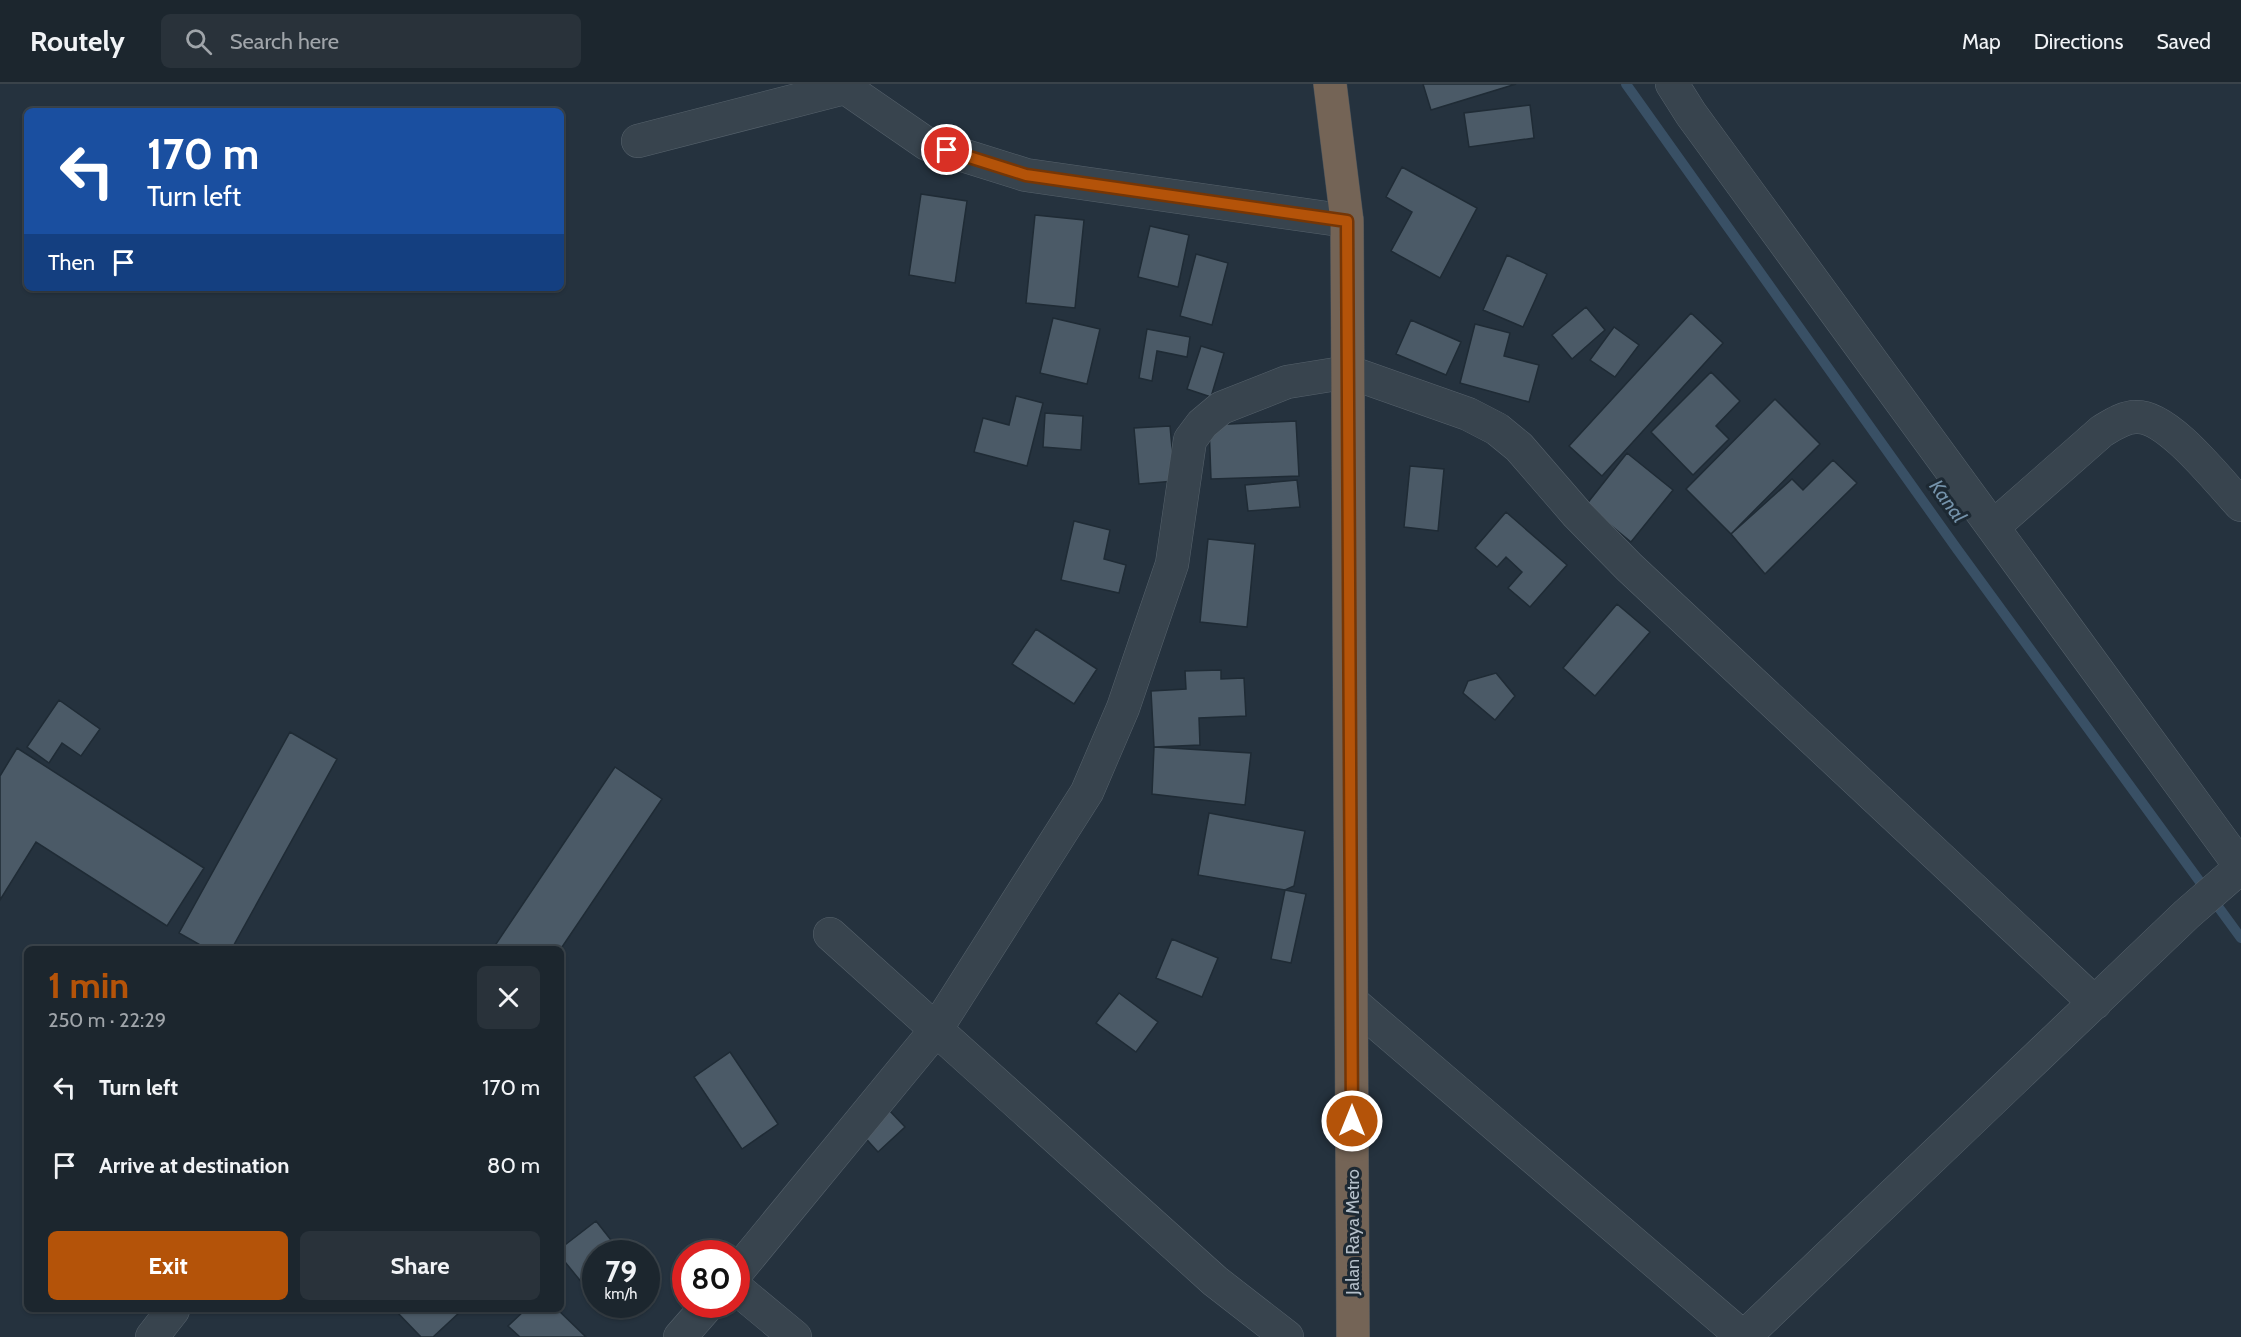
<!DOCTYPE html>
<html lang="en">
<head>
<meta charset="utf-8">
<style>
  :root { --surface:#1c262e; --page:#29323a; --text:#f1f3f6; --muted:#a0a5aa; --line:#3a434a; --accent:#b45309 }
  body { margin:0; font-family:Cabin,sans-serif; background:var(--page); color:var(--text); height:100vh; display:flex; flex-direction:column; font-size:22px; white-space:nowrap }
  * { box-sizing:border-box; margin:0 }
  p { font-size:20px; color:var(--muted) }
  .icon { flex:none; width:33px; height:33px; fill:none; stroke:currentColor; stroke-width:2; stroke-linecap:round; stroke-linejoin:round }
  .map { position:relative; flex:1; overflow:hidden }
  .details { position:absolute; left:24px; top:862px; width:540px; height:366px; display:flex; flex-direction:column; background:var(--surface); border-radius:9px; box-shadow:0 2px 4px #0004,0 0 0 2px var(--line) }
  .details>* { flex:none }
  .hud { position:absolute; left:24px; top:24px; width:540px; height:183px; border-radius:9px; box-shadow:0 2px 4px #0004,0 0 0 2px var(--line); background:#1a4fa0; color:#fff; overflow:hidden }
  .speed { position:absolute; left:582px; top:1156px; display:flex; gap:12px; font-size:30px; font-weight:700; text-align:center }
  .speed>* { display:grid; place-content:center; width:78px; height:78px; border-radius:50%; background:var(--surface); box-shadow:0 2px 4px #0004,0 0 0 2px var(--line); line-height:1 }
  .speed small { font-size:15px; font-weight:400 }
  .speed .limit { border:9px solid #d22; background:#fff; color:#111 }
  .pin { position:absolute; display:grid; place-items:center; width:51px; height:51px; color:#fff; margin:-26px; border:3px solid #fff; border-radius:50%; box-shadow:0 2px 6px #0007 }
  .me { position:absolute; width:66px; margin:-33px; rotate:0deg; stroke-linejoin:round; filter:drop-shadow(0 0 4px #0008) }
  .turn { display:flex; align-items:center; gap:21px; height:126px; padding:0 24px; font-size:27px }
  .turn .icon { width:78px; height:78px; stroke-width:2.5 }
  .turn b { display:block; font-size:42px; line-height:51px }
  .then { display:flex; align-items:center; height:57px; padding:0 24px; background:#0003; gap:12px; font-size:22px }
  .round { display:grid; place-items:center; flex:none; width:63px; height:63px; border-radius:9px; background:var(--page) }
  .headline { display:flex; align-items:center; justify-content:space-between; height:102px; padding:0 24px }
  h1 { font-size:36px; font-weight:700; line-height:45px; color:var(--accent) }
  .cta { display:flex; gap:12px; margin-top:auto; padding:12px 24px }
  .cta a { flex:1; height:69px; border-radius:9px; background:var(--accent); color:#fff; font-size:24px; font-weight:700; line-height:69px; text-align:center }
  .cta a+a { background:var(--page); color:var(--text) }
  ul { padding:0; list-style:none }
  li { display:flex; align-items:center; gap:18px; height:78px; padding:0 24px }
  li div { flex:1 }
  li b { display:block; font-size:22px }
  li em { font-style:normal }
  header { display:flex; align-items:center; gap:36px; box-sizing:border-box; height:84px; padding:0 30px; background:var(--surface); border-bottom:2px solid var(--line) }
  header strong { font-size:28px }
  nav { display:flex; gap:33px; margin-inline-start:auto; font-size:21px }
  .search { width:420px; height:54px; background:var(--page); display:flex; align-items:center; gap:15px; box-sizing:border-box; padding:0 21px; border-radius:9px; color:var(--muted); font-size:22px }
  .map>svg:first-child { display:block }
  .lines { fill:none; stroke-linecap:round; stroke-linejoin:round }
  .stream { stroke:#395065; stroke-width:10 }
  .building { fill:#4b5a67; stroke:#1f2b35; stroke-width:1.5 }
  .minor-casing { stroke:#56626c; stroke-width:34 }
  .highway-casing { stroke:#434f59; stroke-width:34 }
  .minor { stroke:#38444e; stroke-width:33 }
  .highway { stroke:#746456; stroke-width:33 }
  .route-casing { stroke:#753606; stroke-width:15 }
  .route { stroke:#b45309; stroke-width:10 }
  .labels { text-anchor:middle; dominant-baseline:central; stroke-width:6; stroke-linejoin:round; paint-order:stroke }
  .street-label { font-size:18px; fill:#b4bfc9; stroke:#1d2933 }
  .water-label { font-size:20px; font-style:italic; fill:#7593ab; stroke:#1d2933 }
</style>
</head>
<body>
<header>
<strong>Routely</strong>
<div class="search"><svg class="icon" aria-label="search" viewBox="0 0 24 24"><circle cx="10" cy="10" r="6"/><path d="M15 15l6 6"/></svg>Search here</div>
<nav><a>Map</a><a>Directions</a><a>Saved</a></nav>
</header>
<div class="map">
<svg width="2241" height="1253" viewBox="0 0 2241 1253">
  <rect width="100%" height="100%" fill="#25323e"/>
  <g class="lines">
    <path class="stream" d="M1626,0L1957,465L2241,854"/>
  </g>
  <path class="building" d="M1423,0H1516L1431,26Z
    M1530,21L1534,54L1469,63L1464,29Z
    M1402,83L1477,124L1440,194L1391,167L1412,128L1386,113Z
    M921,110L967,117L955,199L909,191Z
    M1035,131L1084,136L1075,224L1026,219Z
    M1150,142L1189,151L1178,203L1138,193Z
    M1196,170L1228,179L1212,241L1180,232Z
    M1507,171L1547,190L1523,243L1483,226Z
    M1586,223L1605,246L1572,275L1552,251Z
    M1691,229L1723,259L1602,392L1569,362Z
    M1053,234L1100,245L1087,300L1040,289Z
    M1411,236L1461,258L1446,291L1396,270Z
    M1475,240L1510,249L1504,272L1539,281L1529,318L1460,299Z
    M1614,243L1639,261L1615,293L1590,276Z
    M1147,245L1190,253L1187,273L1157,267L1152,297L1139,294Z
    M1201,262L1224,269L1211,313L1187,305Z
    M1711,288L1740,317L1716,342L1729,355L1693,391L1651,348Z
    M1016,312L1043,319L1027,382L974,368L983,334L1009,341Z
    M1775,315L1820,360L1731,450L1686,405Z
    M1045,329L1083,332L1081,366L1043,363Z
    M1296,337L1299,392L1211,395L1209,341Z
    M1170,342L1175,397L1139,400L1134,344Z
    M1627,369L1673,406L1631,458L1586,421Z
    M1833,376L1857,399L1765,490L1731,450L1792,395L1803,406Z
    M1410,382L1444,385L1438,447L1404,443Z
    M1297,396L1300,423L1248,427L1245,401Z
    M1506,428L1567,481L1530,523L1508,504L1522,488L1506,473L1497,483L1475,464Z
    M1074,437L1110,446L1104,475L1126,481L1119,509L1061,496Z
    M1208,455L1255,460L1247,543L1200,538Z
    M1617,520L1650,548L1595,612L1563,584Z
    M1036,545L1097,585L1074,620L1012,580Z
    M1221,586V595L1244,594L1246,632L1199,634L1200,661L1154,663L1151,607L1186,605L1185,587Z
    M1496,589L1515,612L1495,636L1463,609L1468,597Z
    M59,616L100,645L81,672L62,659L49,679L27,663Z
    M290,648L337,675L231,866H209L179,849Z
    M1154,663L1251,669L1245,721L1152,710Z
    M17,664L204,784L167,842L36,758L0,816V692Z
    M615,683L662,715L560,866H492Z
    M1209,729L1305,747L1294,802L1285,806L1198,791Z
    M1285,806L1306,810L1291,879L1271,875Z
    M1172,855L1218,874L1202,913L1156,894Z
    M1119,909L1158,938L1136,968L1096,939Z
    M730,968L778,1040L742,1065L694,993Z
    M887,1024L905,1043L878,1068L860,1048Z
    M596,1137L622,1170H596V1216L561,1173V1164Z
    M395,1226H460L461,1227L433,1253H421Z
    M525,1226H558L586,1253H520L508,1242Z"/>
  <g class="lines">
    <g class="minor-casing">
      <path id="minor" d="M840,0L927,60L1026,91L1347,137
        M1672,0L1691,30L2241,783
        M638,57L844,4
        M1994,442L2102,347C2112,341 2124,333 2136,333C2168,331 2219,398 2241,421
        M830,850L1215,1197L1287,1253
        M1352,918L1743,1253
        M736,1189L935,947L1087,708L1123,624L1172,480L1190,356L1202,340L1221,324L1287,298L1349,288L1468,330L1497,345L1519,363L1577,430L1629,483L2095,919
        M736,1204L795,1253
        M152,1253L173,1226
        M680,1253L708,1221
        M1744,1253L2187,830L2241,783"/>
    </g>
    <g class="highway-casing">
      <path id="highway" d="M1330,0L1347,137L1353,1253"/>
    </g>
    <use href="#minor" class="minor"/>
    <use href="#highway" class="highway"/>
  </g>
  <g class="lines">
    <g class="route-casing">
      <path id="route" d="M947,66L1026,91L1347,137L1352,1037"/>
    </g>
    <use href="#route" class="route"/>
  </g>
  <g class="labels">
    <g class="street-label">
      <text transform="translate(1353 1148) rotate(-90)">Jalan Raya Metro</text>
    </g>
    <g class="water-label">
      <text transform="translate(1948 417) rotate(54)">Kanal</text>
    </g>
  </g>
</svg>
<div class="speed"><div>79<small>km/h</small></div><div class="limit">80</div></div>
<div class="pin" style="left:947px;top:66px;background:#d93025"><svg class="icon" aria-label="arrive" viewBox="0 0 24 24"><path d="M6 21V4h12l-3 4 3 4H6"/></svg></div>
<svg class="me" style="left:1352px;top:1037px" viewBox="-20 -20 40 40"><circle r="17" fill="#b45309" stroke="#fff" stroke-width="3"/><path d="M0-11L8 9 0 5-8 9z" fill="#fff"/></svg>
<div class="hud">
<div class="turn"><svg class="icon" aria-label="left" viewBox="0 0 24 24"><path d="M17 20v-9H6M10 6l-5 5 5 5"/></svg><div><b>170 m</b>Turn left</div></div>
<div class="then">Then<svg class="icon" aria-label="arrive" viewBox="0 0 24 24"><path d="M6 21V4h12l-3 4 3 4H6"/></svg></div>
</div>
<section class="details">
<div class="headline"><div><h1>1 min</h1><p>250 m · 22:29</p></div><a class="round"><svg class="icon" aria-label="close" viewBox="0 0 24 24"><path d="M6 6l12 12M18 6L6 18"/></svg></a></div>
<ul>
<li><svg class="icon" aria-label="left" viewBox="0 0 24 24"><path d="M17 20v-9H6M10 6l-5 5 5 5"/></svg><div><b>Turn left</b></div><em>170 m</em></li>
<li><svg class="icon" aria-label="arrive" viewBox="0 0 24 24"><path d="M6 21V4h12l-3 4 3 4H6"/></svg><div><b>Arrive at destination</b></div><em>80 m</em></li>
</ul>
<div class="cta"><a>Exit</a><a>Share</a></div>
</section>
</div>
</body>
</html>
